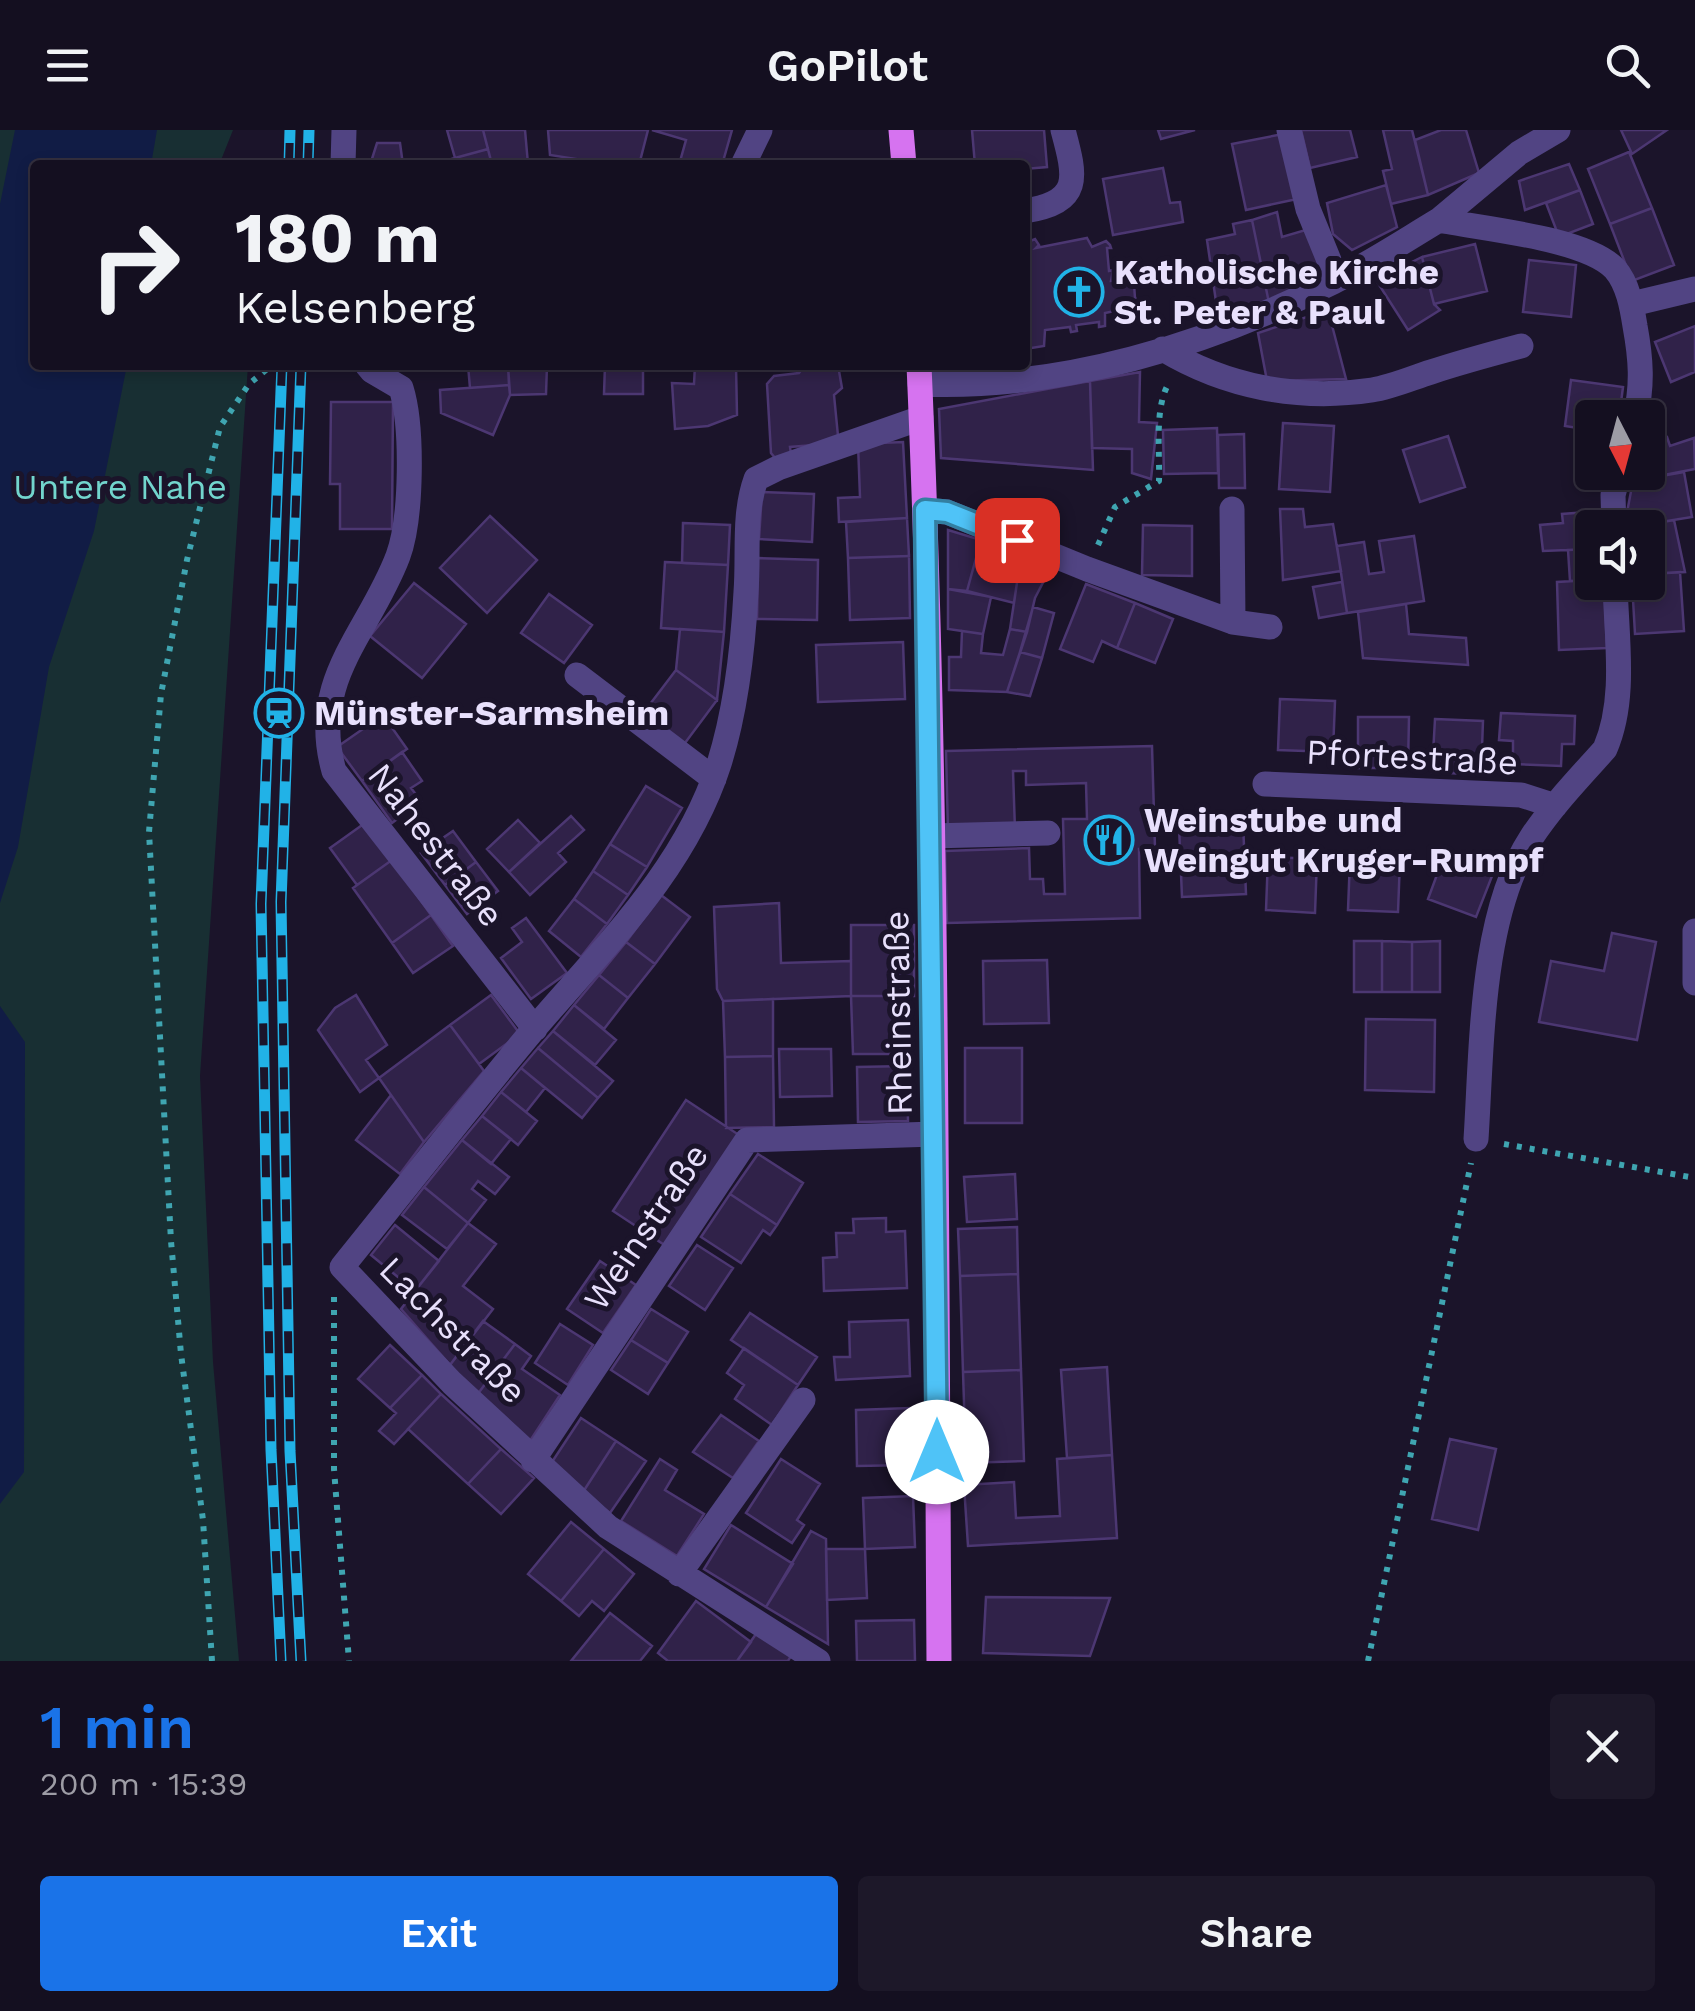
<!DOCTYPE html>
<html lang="en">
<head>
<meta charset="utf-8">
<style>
  :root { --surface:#140f20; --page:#1d1829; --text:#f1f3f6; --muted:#9d9ca5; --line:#332f3e; --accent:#1a73e8 }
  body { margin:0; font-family:"Work Sans",sans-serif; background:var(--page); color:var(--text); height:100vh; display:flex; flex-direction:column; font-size:38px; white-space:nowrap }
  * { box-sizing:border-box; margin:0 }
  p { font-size:32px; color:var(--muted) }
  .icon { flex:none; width:55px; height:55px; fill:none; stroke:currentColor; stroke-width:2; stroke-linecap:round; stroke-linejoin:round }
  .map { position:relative; height:1531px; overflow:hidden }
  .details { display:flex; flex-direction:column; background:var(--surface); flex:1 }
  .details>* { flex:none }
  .hud { position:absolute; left:30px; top:30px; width:1000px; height:210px; border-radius:10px; box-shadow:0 5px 15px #0003,0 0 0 2px var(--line); background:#140f20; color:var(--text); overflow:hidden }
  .needle { width:65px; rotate:174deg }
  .buttons { position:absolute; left:1575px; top:270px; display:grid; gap:20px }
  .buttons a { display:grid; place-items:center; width:90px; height:90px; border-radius:10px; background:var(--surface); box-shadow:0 5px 15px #0003,0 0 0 2px var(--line); font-size:50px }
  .pin { position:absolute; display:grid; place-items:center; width:85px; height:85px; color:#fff; margin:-42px; border-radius:20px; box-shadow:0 5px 15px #0006 }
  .me { position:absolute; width:110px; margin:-55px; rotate:0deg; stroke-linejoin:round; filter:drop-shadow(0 0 8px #0008) }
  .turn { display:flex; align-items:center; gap:35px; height:210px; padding:0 40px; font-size:45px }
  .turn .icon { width:130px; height:130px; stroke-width:2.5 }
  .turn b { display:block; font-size:70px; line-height:85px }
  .round { display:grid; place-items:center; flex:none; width:105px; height:105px; border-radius:10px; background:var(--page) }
  .headline { display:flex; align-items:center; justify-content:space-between; height:170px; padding:0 40px }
  h1 { font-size:60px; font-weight:600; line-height:75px; color:var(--accent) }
  .cta { display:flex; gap:20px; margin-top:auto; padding:20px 40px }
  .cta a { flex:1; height:115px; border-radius:10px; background:var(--accent); color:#fff; font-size:40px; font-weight:600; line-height:115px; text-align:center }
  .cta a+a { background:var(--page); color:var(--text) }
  header { display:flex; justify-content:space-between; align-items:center; height:130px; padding:0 40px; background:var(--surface); font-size:45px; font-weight:600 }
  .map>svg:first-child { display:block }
  .green { fill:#182f33 }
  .water { fill:#111c45 }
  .building { fill:#302249; stroke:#4c3772; stroke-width:2.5 }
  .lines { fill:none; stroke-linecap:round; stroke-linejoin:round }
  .path { stroke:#3fa5b1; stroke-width:6; stroke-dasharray:5 8; stroke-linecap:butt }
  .minor { stroke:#514483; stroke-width:25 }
  .major { stroke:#d673f0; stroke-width:25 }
  .rail-casing { stroke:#21b2e7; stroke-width:11 }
  .rail { stroke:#1b142a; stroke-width:8; stroke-dasharray:22; stroke-linecap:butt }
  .route-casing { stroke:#337fa1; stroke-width:25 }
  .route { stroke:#4fc3f7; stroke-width:18 }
  .labels { text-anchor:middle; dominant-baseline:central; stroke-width:10; stroke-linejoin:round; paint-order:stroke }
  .poi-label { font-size:35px; font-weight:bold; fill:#e8e0fc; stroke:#1b142a; text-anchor:start }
  .park-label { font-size:35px; fill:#72d5cd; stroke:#1b142a }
  .street-label { font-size:35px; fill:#e8e0fc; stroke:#1b142a }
</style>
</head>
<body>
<header><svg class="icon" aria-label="menu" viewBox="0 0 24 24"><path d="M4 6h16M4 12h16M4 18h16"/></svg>GoPilot<svg class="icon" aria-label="search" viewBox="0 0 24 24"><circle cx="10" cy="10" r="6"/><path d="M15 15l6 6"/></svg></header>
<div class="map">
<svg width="1695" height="1531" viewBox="0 0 1695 1531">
  <rect width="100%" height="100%" fill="#1b142a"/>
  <path class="green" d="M0,0H233L219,35H35V235H248L200,946L213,1232L239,1531H0Z"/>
  <path class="water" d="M15,0H157L151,35H35V235H127L94,401L49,537L18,717L0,773V74Z
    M0,876L25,912L24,1342L0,1374Z"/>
  <path class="building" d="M447,0H483L488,19L455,28Z
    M483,0H525L528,34L492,35Z
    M548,0H648L639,35H614L550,25Z
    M652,0H732L722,35H679L686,10Z
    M972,0H1044L1047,37L1025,39V35H975Z
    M1158,0H1195L1161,9Z
    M1301,0H1350L1357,27L1310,38Z
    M1383,0H1412L1428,65L1391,74L1383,41L1392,39Z
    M1441,0H1466L1479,43L1428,65L1415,10Z
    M1621,0H1667L1632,24Z
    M1283,4L1297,69L1246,80L1232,14Z
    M377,13H400L403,35H370Z
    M488,19L492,35H430L455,28Z
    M1629,22L1652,78L1610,94L1588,39Z
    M1569,34L1580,60L1525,80L1519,51Z
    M1163,38L1170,73L1180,72L1183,92L1113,105L1103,49Z
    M1386,55L1397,97L1352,120L1333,104L1327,73Z
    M1580,60L1593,94L1559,107L1546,73Z
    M1652,78L1674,135L1632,151L1610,94Z
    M1277,82L1282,107L1309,99L1322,145L1269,173L1252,90Z
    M1252,90L1269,173L1219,192L1207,110L1235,104L1233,94Z
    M1087,108L1092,117L1106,111L1110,115L1111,118H1107L1109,141L1113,140L1111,151L1124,150L1125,156L1134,154L1135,168L1138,170L1128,171L1129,178L1105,183V196L1099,197V192L1076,195L1077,201L1071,202L1070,197L1045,200L1044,216L1025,219V113L1035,109L1039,115L1036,118Z
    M1475,114L1487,161L1434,174L1422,127Z
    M1422,127L1434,174L1440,180L1408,200L1376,150Z
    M1529,130L1576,135L1571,187L1523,182Z
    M1328,180L1346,249L1267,251L1258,203Z
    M1695,196V242L1671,252L1655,212Z
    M468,235H508L509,255L470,258Z
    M508,235H547L546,264L510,265Z
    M605,235H643V264H604Z
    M695,235H736L737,285L708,296L675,299L672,253L694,254Z
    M832,235L839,241L842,258L834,265L838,306L828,314L790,317L791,324L776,329L771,323L767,254L774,246L799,243L804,236Z
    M1140,242L1139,292L1157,293L1151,349L1132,343V319L1092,318L1090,251Z
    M1571,250L1623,257L1619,288H1592V316L1576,314L1578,298L1565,296Z
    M1090,251L1093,340L941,328L939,279Z
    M509,255L510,265L493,305L441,283L440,260Z
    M331,272H393L392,399H340V354H330Z
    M1283,293L1334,296L1330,362L1279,359Z
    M1217,298L1218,343L1164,344L1163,300Z
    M1244,304L1245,358H1219L1218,305Z
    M1448,306L1465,357L1420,372L1403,320Z
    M1667,307L1670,316L1694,308L1695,339L1633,351L1635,342H1648V313Z
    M903,312L907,388L839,392L838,368L860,367L858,314Z
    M1684,342L1692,387L1624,398L1633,351Z
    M762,362L814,364L812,412L759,409Z
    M1280,379H1303L1305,397L1333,394L1341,441L1283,450Z
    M1601,381L1602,398H1592V419L1543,421L1540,395L1563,393L1562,384Z
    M490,386L537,430L487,483L440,438Z
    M907,388L909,426L848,428L846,392Z
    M1674,390L1685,442L1648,444V398H1629Z
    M683,393L730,395L728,435L682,433Z
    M1143,395L1192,396V446L1142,445Z
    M948,400L981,410L967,461L948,459Z
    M1414,406L1424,471L1347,483L1337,416L1364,412L1369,444L1384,442L1379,411Z
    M981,410L1021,426L1014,473L967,461Z
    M1592,419V450L1570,451L1568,420Z
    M909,426L910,488L850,490L848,428Z
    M1021,426L1050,439L1035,468L1027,502L1010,499Z
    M758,428L818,430L817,490L757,489Z
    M665,432L728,435L724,502L661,498Z
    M1680,442L1684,501L1635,504L1632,452H1648V444Z
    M1592,450L1604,452L1607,518L1559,520L1557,452Z
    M1342,452L1347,483L1319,488L1313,457Z
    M414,453L466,494L422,548L370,506Z
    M1086,454L1135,473L1117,518L1102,511L1093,532L1060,519Z
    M948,459L991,467L983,504L948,499Z
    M549,464L592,495L564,533L521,503Z
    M1135,473L1173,489L1155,533L1117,518Z
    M1406,474L1409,504L1466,508L1468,535L1363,528L1358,482Z
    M1033,477L1054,483L1042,528L1020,522Z
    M680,499L724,502L717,570L676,540Z
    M1010,499L1027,502L1007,562L949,560V527H961L962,501L983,504L981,523L1003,525Z
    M903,512L905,569L818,572L816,515Z
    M1020,522L1042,528L1030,566L1007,562Z
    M676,540L717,570L682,617L641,586Z
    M1280,569L1335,571L1333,622L1278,620Z
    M1501,583L1575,586L1574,614H1562L1561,636L1513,634V611L1499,610Z
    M383,585L407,619L362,651L337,617Z
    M1358,587H1409L1408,638H1358Z
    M1435,589L1483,591L1481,645L1432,642Z
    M1152,616L1155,718L1139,719L1140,788L947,793L945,721L1029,718L1030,749H1043L1044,764H1065L1063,689H1087L1086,653L1026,655V641H1013L1015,700L948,702L946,621Z
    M402,622L422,651L411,658L421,671L392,693L362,651Z
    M646,656L682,678L647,737L610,714Z
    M571,686L584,700L558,723L566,732L530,765L509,742Z
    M518,690L540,713L509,742L487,719Z
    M1243,692L1246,764L1182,767L1179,696Z
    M365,693L392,730L357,755L330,718Z
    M453,701L476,732L445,755L421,723Z
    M610,714L647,737L628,765L593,741Z
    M1445,723L1494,741L1476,787L1428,769Z
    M1268,727L1317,729L1315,783L1266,780Z
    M1350,729L1400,730L1398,782L1348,780Z
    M392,730L431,785L392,813L353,758Z
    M476,732L498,761L467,784L445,755Z
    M593,741L628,765L607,794L574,769Z
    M661,765L690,787L655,834L626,812Z
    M574,769L607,794L581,827L549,801Z
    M779,773L781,833L851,831V866L723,871L717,859L714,777Z
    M431,785L453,816L413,843L392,813Z
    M526,788L567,843L531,869L501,828L522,812L512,798Z
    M851,795H914V866H851Z
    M1612,803L1656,812L1637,910L1539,892L1551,831L1604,841Z
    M1354,811H1382V862H1354Z
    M1382,811L1412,812V862H1382Z
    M1440,811V862H1412V812Z
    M626,812L655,834L628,868L599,845Z
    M1047,830L1049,893L984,894L983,831Z
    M599,845L628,868L604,899L574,875Z
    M356,865L387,915L366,930L379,948L360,962L318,900L335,878Z
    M491,865L520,904L479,934L450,895Z
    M851,866H899V924H853Z
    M773,869V926L725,927L723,871Z
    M574,875L616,910L595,935L553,901Z
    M1366,889L1435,890L1434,962L1365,960Z
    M450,895L484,941L424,1012L379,948Z
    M553,901L613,951L598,968L538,918Z
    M538,918L598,968L582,988L521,938Z
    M965,918H1022V993H965Z
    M779,919H831L832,966L780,967Z
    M773,926L774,997L726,998L725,927Z
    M907,936L908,991L858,992L857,937Z
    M521,938L545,958L526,982L501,962Z
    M501,962L537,991L518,1015L482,986Z
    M391,965L424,1012L400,1044L356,1010Z
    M686,970L739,1005L666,1116L613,1081Z
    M482,986L511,1009L491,1034L462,1010Z
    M462,1010L509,1047L495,1064L478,1051L472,1059L486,1070L468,1093L424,1057Z
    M758,1024L803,1053L777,1095L730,1064Z
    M1015,1044L1017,1089L967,1092L964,1047Z
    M424,1057L468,1093L447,1119L402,1085Z
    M730,1064L777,1095L770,1105L763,1100L741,1133L701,1107Z
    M886,1088V1102L905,1101L907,1158L824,1161L823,1128L837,1127L836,1103H854L853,1089Z
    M468,1093L496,1114L463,1156L493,1179L450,1235L401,1179Z
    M395,1095L439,1131L415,1161L371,1125Z
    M1017,1097L1018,1144L960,1146L958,1099Z
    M697,1115L733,1138L705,1180L669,1156Z
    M600,1131L636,1155L603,1203L567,1179Z
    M1018,1144L1021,1240L963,1242L960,1146Z
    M651,1179L688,1202L668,1233L631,1210Z
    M750,1183L817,1227L798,1255L731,1210Z
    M908,1190L910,1246L836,1250L834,1227H850L849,1192Z
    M483,1191L515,1214L477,1265L450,1235Z
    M560,1194L593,1215L568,1255L535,1233Z
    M631,1210L668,1233L648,1264L611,1240Z
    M515,1214L531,1226L522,1239L560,1265L528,1314L477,1265Z
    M390,1215L422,1245L390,1278L358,1249Z
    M744,1218L798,1255L772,1295L735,1269L744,1255L727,1243Z
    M1107,1237L1112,1325L1067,1328L1061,1240Z
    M1021,1240L1024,1331L966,1333L963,1242Z
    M422,1245L441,1264L394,1314L379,1301L396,1283L390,1278Z
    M441,1264L501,1319L468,1354L408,1299Z
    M910,1278L911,1335L857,1336L856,1280Z
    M721,1285L759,1311L733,1348L693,1322Z
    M581,1288L616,1311L583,1362L550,1335Z
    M1450,1309L1496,1319L1478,1400L1432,1389Z
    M616,1311L646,1331L610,1383L583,1362Z
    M501,1319L534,1348L501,1384L468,1354Z
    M1112,1325L1117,1408L968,1416L964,1355L1014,1352L1016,1388L1060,1386L1057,1329Z
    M660,1329L677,1340L665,1360L704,1384L677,1426L621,1391Z
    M781,1329L820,1354L797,1390L804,1395L792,1413L746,1383Z
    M913,1366L915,1417L865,1419L863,1368Z
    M571,1392L604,1419L561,1471L528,1444Z
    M731,1395L793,1434L766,1477L704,1439Z
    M811,1401L826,1409L828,1514L766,1477Z
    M604,1419L634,1444L604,1481L592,1471L579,1486L561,1471Z
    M826,1419H865L867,1468L827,1470Z
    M986,1467L1110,1468L1090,1526L983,1523Z
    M696,1471L751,1512L737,1531H668L658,1523Z
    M610,1483L652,1516L640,1531H571Z
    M914,1490L915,1531H857L856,1491Z
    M756,1504L791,1526L788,1531H737Z"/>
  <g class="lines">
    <path class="path" d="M1098,415L1115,377L1159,351C1160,323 1154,277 1169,253
      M1504,1014L1695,1048
      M334,1167V1339L349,1531
      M212,1531L203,1390L181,1224L171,1111L149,702L161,564L187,430L220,297L249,254L272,235
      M1368,1531L1471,1033"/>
    <path class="minor" d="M1289,0L1308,79L1337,150
      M343,35L344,0
      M743,35L760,0
      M1025,81C1082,72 1076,48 1063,0
      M1439,90L1519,23L1558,0
      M1632,174L1695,159
      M1163,219C1226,257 1299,271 1372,260C1392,257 1412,248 1431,242C1461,232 1491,224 1521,216
      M367,235L372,241L401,258C413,296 412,388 398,426C369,503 308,550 334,641L535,899
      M920,254C1061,260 1207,215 1333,152C1369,134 1404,111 1439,90C1483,99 1586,108 1615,139C1628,154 1632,177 1635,196C1641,229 1643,255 1635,288
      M1232,379L1233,492
      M925,380L947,382L1087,439L1233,492L1270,497
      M1614,398L1613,365L1619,342
      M577,545L714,649
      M1265,654L1521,665L1555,676
      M931,706L1048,703
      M1695,801V853
      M1476,1009C1482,919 1480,786 1531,708C1552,676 1579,648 1605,619C1627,569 1616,506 1615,452
      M533,1330L747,1010L935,1004
      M679,1444L803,1270
      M818,1531L608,1397L452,1253L342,1137C406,1058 468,978 533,900C603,818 685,740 719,634C736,580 743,518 746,462C749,423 743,385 756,349L778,338L921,288"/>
    <path class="major" d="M901,0L904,35
      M919,235C938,666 936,1099 939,1531"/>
    <g class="rail-casing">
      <path id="rail" d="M289,35L290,0
        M308,35L309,0
        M281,1531L271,1320L261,774L282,235
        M301,1531L290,1321L281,772L301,235"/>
    </g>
    <use href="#rail" class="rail"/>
  </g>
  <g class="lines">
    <g class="route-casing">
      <path id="route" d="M937,1322L925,380L947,382L1017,410"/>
    </g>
    <use href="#route" class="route"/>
  </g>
  <defs>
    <g id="church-ring" transform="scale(2.5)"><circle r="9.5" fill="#1b142a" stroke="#21b2e7" stroke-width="1.5"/><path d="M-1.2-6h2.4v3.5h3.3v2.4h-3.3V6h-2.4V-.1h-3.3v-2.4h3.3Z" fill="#21b2e7"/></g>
    <g id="station-ring" transform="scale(2.5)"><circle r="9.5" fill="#1b142a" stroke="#21b2e7" stroke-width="1.5"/><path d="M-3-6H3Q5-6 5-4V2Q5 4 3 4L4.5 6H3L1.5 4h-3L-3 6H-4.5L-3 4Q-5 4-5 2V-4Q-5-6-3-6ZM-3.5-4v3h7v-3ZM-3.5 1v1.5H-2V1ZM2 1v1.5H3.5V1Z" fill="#21b2e7"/></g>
    <g id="restaurant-ring" transform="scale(2.5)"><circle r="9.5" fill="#1b142a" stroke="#21b2e7" stroke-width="1.5"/><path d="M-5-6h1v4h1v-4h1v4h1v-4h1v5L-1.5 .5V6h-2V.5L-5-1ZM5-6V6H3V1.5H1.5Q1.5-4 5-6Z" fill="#21b2e7"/></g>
  </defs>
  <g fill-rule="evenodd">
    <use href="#church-ring" x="1079" y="162"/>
    <use href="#station-ring" x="279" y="583"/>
    <use href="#restaurant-ring" x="1109" y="710"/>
  </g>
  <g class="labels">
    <g class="poi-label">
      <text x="1114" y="142">Katholische Kirche<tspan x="1114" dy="40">St. Peter &amp; Paul</tspan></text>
      <text x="314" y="583">Münster-Sarmsheim</text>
      <text x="1144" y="690">Weinstube und<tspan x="1144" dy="40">Weingut Kruger-Rumpf</tspan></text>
    </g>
    <g class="park-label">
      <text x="120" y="357">Untere Nahe</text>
    </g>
    <g class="street-label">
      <text transform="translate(1412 627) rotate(3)">Pfortestraße</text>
      <text transform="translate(436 715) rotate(52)">Nahestraße</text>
      <text transform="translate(898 883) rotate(-91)">Rheinstraße</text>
      <text transform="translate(646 1097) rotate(-56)">Weinstraße</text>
      <text transform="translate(453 1200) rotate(45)">Lachstraße</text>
    </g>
  </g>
</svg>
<div class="buttons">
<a><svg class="needle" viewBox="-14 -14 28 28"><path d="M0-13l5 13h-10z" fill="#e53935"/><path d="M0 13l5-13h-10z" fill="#9d9ca5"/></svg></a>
<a><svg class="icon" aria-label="sound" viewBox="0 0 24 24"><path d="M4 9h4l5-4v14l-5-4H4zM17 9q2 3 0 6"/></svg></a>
</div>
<div class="pin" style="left:1017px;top:410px;background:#d93025"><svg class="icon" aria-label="arrive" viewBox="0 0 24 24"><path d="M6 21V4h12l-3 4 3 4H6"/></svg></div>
<svg class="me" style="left:937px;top:1322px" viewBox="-20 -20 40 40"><circle r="19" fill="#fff"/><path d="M0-13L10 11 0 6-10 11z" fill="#4fc3f7"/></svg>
<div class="hud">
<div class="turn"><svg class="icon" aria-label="right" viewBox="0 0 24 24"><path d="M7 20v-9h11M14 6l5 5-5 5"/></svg><div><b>180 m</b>Kelsenberg</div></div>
</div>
</div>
<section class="details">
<div class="headline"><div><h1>1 min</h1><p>200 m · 15:39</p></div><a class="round"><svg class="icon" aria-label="close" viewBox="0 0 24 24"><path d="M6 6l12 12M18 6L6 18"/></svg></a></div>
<div class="cta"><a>Exit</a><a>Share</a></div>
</section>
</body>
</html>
